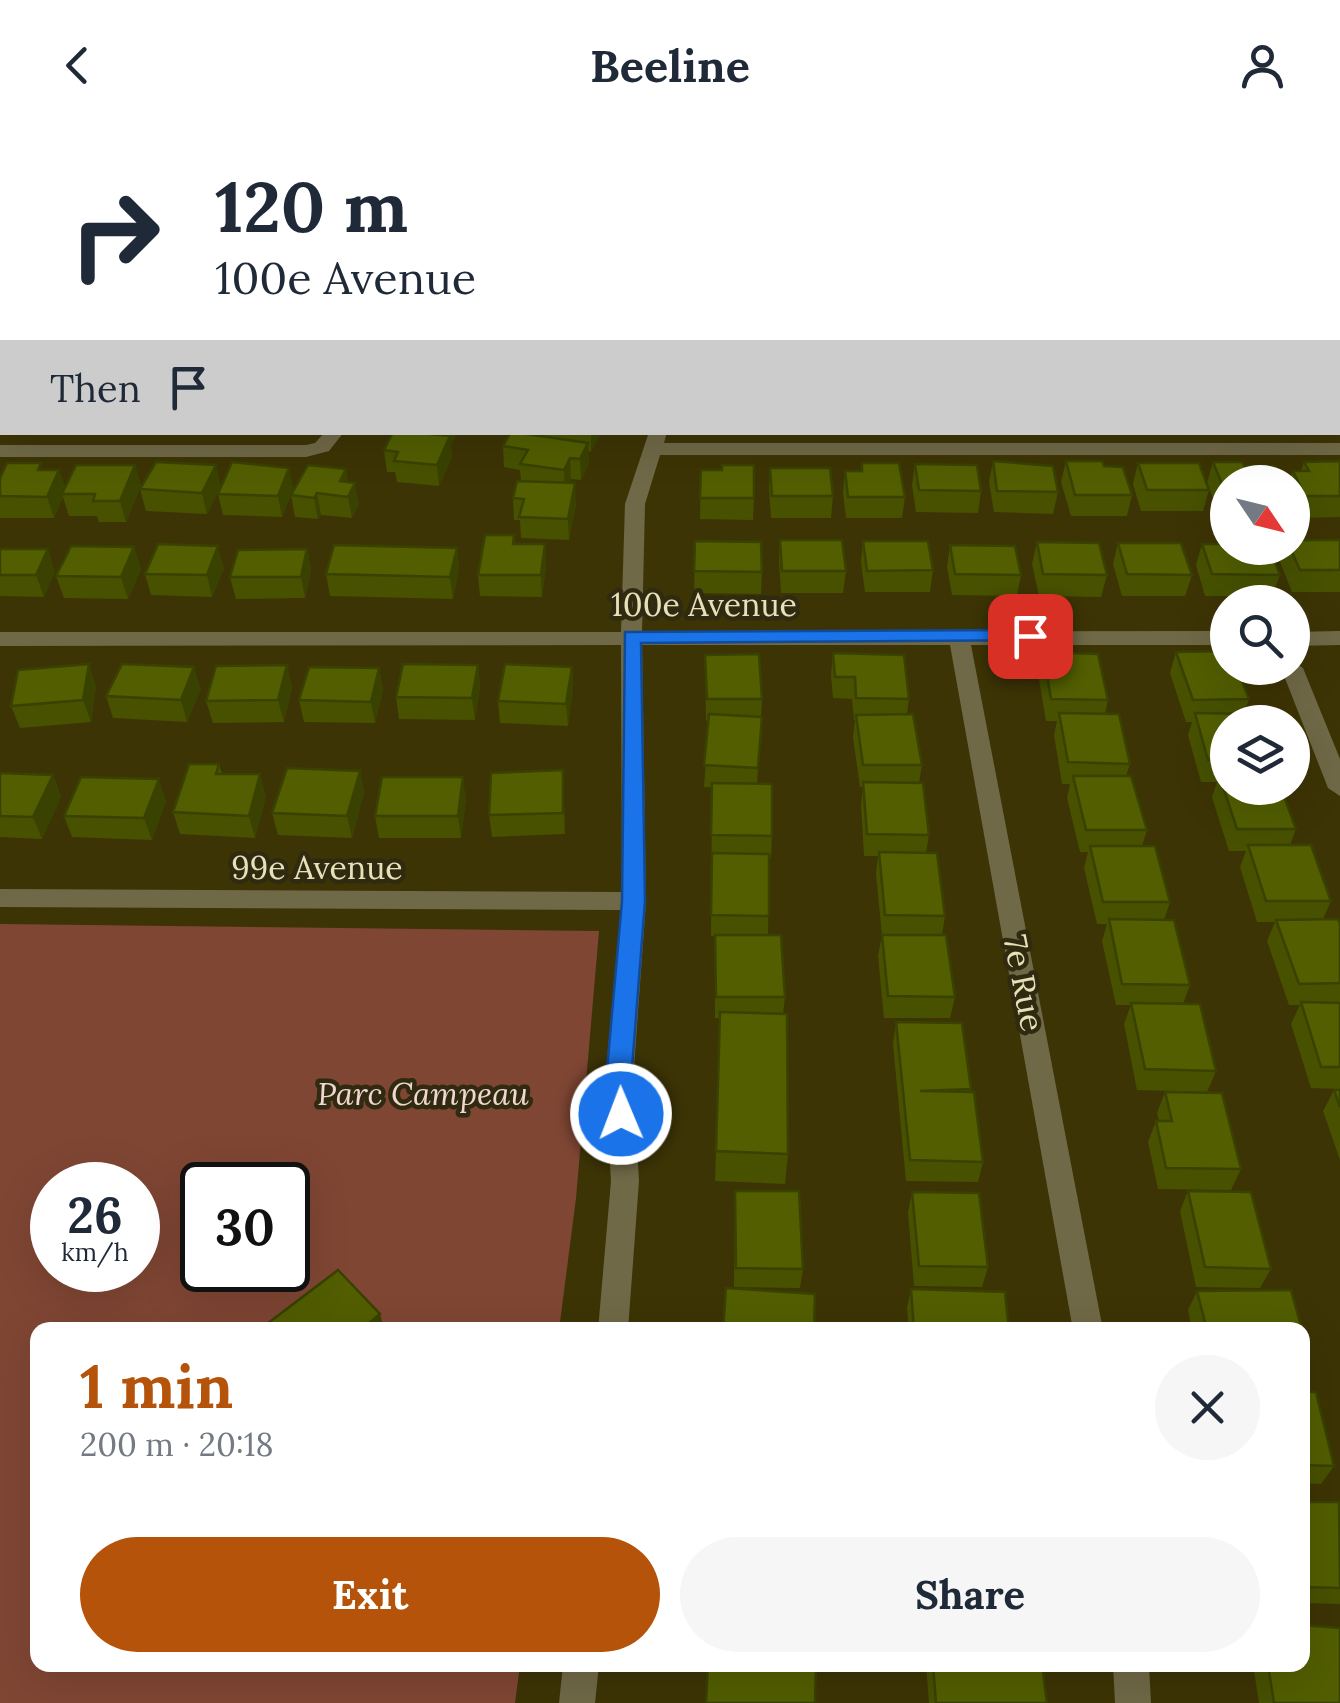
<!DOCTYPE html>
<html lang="en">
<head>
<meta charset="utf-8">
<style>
  :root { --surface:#fff; --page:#f6f6f7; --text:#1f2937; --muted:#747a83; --accent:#b45309 }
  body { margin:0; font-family:Lora,serif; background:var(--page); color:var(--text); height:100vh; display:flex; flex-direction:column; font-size:38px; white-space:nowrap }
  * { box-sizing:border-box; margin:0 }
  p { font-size:32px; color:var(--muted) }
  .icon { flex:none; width:55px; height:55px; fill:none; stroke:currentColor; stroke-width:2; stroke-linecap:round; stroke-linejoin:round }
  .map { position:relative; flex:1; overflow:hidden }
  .details { position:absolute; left:30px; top:1192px; width:1280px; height:350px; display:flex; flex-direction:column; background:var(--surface); border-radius:20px; box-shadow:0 10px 40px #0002 }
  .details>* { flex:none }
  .hud { position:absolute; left:0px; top:0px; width:1340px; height:305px; box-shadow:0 10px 40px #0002; background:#fff; color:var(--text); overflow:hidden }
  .needle { width:65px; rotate:125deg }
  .controls { position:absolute; left:1210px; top:335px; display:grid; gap:20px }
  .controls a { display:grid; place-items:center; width:100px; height:100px; border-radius:50%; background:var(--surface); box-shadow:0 10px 40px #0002; font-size:50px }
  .speed { position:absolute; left:30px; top:1032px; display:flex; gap:20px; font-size:50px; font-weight:700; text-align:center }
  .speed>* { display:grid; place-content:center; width:130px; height:130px; border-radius:50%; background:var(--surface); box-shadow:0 10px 40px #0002; line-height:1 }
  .speed small { font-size:25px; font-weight:400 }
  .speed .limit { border:5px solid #111; border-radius:15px; background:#fff; color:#111 }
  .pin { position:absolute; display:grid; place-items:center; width:85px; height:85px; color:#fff; margin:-42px; border-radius:20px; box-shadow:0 5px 15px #0006 }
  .me { position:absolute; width:110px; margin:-55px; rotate:359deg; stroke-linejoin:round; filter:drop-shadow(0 0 8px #0008) }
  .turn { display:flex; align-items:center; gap:35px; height:210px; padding:0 50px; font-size:45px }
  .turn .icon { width:130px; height:130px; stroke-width:2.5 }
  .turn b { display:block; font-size:70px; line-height:85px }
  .then { display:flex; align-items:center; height:95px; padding:0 50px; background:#0003; gap:20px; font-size:38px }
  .round { display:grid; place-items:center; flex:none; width:105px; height:105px; border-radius:52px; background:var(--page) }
  .overview { display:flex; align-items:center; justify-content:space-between; height:170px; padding:0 50px }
  h1 { font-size:60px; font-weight:700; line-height:75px; color:var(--accent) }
  .cta { display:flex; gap:20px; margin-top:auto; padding:20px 50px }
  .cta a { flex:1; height:115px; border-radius:60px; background:var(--accent); color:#fff; font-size:40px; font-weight:700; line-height:115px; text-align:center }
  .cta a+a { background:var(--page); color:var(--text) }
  header { display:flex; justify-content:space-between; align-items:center; height:130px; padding:0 50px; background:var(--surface); font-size:45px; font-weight:700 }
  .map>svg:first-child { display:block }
  .green { fill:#804634; fill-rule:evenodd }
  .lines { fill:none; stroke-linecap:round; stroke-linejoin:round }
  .minor { fill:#706947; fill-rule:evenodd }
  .wall { fill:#475100 }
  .shaded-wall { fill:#394200 }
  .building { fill:#525e00; stroke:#394200; stroke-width:2.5 }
  .route { fill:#1a73e8; stroke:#114b97; stroke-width:2.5 }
  .labels { text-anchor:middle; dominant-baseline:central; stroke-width:9; stroke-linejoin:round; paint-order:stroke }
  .street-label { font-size:32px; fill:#e8e0b9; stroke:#302b10 }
  .park-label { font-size:32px; font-style:italic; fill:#f0d8d0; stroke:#302b10 }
</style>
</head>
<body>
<header><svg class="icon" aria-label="back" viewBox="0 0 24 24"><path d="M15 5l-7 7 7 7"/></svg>Beeline<svg class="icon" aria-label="person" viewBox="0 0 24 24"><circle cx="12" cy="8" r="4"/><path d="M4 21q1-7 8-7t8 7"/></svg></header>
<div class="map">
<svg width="1340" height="1573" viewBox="0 0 1340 1573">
  <rect width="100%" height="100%" fill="#3d3405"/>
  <path class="green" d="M0,794L599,801L576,1068L559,1200H38V1535H520L515,1573H0ZM52,1055H138V1140H52ZM202,1055H288V1140H202Z"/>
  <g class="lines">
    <path class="minor" d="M452,0H471L472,2H454Z
      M1140,0H1162L1163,2H1142Z
      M1338,46H1340V55H1338Z
      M1338,174L1340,175V185L1338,184Z
      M325,302H344L329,321L306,327H0V315H306L315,313Z
      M649,302H667L664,313H1340V325H660L645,374L642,502L1228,501V515H971L1103,1200H1073L950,515H642L646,771L633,951L639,1051L628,1200H598L611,1051L605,951L621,780L0,777V759L622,762L621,515L0,516V502H621L625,374Z
      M1340,501V515L1292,516V502Z
      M1292,531L1303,538L1340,629V666L1328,658L1281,538H1292Z
      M563,1535H599L595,1573H559Z
      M1113,1535H1149L1151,1573H1115Z"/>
  </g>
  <path class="wall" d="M108,0H158V1L109,2Z
    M359,0H441L448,2H359Z
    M556,0H609V2H556Z
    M679,0H736V2H679Z
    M0,78H2V125L0,124Z
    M1338,103L1340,104V145L1338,144Z
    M1340,210V241L1338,239V211Z
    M0,249H2V288H0Z
    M393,302H458L451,315L452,327L439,356L397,352L395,342H387L384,320Z
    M538,302H600V305L591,322L588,321L589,334L581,350L571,349L569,353L576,374L569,410L521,408L520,390H514L513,368L521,351L520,340L504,337L503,316L538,306Z
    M993,331L1058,362L1053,384L994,382L989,352Z
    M1066,331L1104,336L1132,365L1127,386H1071L1061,352Z
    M1340,331V387L1298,388L1292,377V352H1289L1293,341H1301L1304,332Z
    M1213,332L1228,352V385H1220L1207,353Z
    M862,333L905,367L902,388H846L843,362L845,341H861Z
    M1138,333L1209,360L1203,381H1141L1133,354Z
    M915,334L981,361L978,383L916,382L912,355Z
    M135,335L141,356L126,392H99L97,386H69L63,367L54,388H0V366L44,340H59L65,358Z
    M289,338L293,359L291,365L348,352L359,374L352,388L321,385L318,389L295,387L291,365L282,387L223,385L218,364L220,358L207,384L146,381L140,359L221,357Z
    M770,338L833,366L831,388H771L769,359Z
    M701,340H722L754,368L753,390L700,389Z
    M514,405L515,414L546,436L542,467L480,466L478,445Z
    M780,410L846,441L843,463H781L779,431Z
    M1340,410V462H1292L1280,432L1284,418Z
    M695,411L762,442L761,464L694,463Z
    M863,411L933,440L930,462H865L861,433Z
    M1037,412L1107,445L1101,467L1039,466L1032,434Z
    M1118,413L1192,445L1185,466H1122L1113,434Z
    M1202,414L1280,445L1272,466H1205L1196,435Z
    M950,415L1021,445L1017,466L952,465L947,437Z
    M134,417L141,439L128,469L64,468L56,446Z
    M457,418L459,439L453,469L330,466L326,444Z
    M0,419L55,441L44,467L0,466Z
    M307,419L311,440L305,468L236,469L230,447Z
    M224,438L212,467L151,465L145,444Z
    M1043,522L1108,570L1105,584L1130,634L1126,646L1147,700L1142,716L1170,772L1164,790L1190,855L1183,874L1216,941L1207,962L1137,960L1124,894L1131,875H1116L1102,811L1107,794H1097L1084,738L1088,722H1080L1067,668L1070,654H1062L1054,605L1057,591H1046L1038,544Z
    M1176,522L1249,569L1244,584L1228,592V658L1296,699L1290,715L1331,771L1323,789L1340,794V959L1311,958L1291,894L1300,875H1289L1267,811L1275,792H1257L1240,737L1246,721H1229L1212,667L1217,652H1201L1188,605L1192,592H1186L1170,543Z
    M833,523L909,569L907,584L922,635L919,653L929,705L926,722L945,786L942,805L955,867L950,888H884L878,826L882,805L876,744L878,726H864L861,674L863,657H860L853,607L855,590H854L852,569L833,568L831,545Z
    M705,525L762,569L757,654L772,706L771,728H769L768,805L785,867L783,884L788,1024L785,1054L715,1051L720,888H715V806H711L712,657H704L709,591H706Z
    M287,535L292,557L284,592L213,593L206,571Z
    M478,535L480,556L475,590L399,589L396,567Z
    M572,537L573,559L568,596L500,593L498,571Z
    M379,538L383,560L375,593L304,592L299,570Z
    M96,556L91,592L20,598L11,576Z
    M201,559L187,592L113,588L106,566Z
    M219,634L222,644L266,666L255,708L180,704L173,682Z
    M563,640L565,704L492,707L489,685Z
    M360,641L364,663L352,708L278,705L272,683Z
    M0,643L53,645L61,667L42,709L0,707Z
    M466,669L461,708H379L375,686Z
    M166,671L152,710L72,707L64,686Z
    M896,892L971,959L983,1032L978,1052L906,1051L893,914Z
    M1334,960H1340V1030L1323,981Z
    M1165,962L1241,1039L1231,1060L1158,1059L1148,1012L1156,991H1159L1157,983Z
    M735,1061L803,1139L800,1158L734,1157Z
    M1188,1061L1271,1139L1260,1158L1196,1157L1180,1081Z
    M912,1062L988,1137L982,1157L914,1156L908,1082Z
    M911,1159L1009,1200H909L907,1178Z
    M1197,1161L1302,1200H1192L1188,1180Z
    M1302,1202L1309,1227L1302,1237Z
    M1302,1262L1334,1336L1321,1354L1302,1353Z
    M1302,1372L1340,1375V1474L1302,1473Z
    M926,1535H1042L1047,1573H929Z
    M1253,1535H1302L1340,1573H1259Z"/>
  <path class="shaded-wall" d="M135,0H158V1L135,2Z
    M386,0H410V2H386Z
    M571,0H609V2H571Z
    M626,0H667V2H626Z
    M722,0H736V2H714Z
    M1059,0H1077L1076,2H1058Z
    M447,302H458L451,315L452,327L439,356L437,335L448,309Z
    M591,302H600V305L591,322Z
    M588,313L589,334L581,350L580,329Z
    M570,328L571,349L565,362L564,340Z
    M135,335L141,356L126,392L120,371Z
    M216,335L221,357L207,384L202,363Z
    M289,338L293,359L282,387L278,366Z
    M346,339L350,360L340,351Z
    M59,340L66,362L62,364L63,367L54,388L47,367Z
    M355,353L359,374L352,388L348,367Z
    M575,353L576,374L569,410L568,389Z
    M317,363L321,385L318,389L314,368Z
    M545,414L546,436L542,467L541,445Z
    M218,416L224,438L212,467L207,445Z
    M134,417L141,439L128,469L121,447Z
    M457,418L459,439L453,469L450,447Z
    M48,419L55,441L44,467L36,445Z
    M307,419L311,440L305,468L301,447Z
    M89,534L96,556L91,592L83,570Z
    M287,535L292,557L284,592L278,570Z
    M478,535L480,556L475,590L472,568Z
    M194,537L201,559L187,592L181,570Z
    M572,537L573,559L568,596L566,574Z
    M379,538L383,560L375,593L371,572Z
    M360,641L364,663L352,708L347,686Z
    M260,644L266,666L255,708L249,686Z
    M53,645L61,667L42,709L33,687Z
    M463,647L466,669L461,708L458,686Z
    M159,649L166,671L152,710L144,688Z
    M380,1184L384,1200H361Z"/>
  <path class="building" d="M222,0H254L260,2H216Z
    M404,0H441L448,2H399Z
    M700,0H722L714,2H706Z
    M852,0H895L893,2H848Z
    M1023,0H1046L1055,2H1020Z
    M1114,0H1136L1146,2H1111Z
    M0,78H2V106L0,105Z
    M1338,103L1340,104V122L1338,121Z
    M0,249H2V267H0Z
    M393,302H410L450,306L437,335L394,331L398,322L384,320Z
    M511,302H513L588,313L580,329L570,328L564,340L520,334L528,320L503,316Z
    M993,331L1053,336L1058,362L997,361Z
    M1066,331H1102L1104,336L1123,337L1132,365H1075Z
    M1340,331V366H1305L1293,341H1309L1304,332Z
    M156,332L216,335L202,363L140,359Z
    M232,332L289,338L278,366L218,364Z
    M1213,332H1242L1244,336H1275L1282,352H1228L1226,364Z
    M7,333H41L38,340H59L47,367L0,366V348Z
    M862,333H899L905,367H848L845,341H862Z
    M1138,333H1199L1209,360H1147Z
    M915,334L977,335L981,361L919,360Z
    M76,335H135L120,371H93L95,364H62Z
    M308,335L346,339L340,351L355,353L348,367L317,363L314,368L291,365Z
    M722,335H754V368H700L701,340H722Z
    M770,338H830L833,366H772Z
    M517,351L575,353L568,389L519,387L524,369L513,368Z
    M485,405H514L513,414H545L541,445H478Z
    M780,410H842L846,441H782Z
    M1292,410H1340V440H1300L1290,418H1292Z
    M695,411L761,412L762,442L694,441Z
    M863,411H928L933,440L867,441Z
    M1037,412L1099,413L1107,445L1043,444Z
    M1118,413H1181L1192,445L1127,444Z
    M158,414L218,416L207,445L145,444Z
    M1202,414H1228V418H1270L1280,445L1212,444Z
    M334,415L457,418L450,447L326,444Z
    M950,415L1015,416L1021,445L955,444Z
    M71,416L134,417L121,447L56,446Z
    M0,419H48L36,445H0Z
    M307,419L301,447H230L238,420Z
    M1228,521V538H1237L1249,569L1193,570L1176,522Z
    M1043,522L1098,524L1108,570L1051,569Z
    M833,523L904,525L909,569L856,568L855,547H835Z
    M759,524L762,569H707L705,525Z
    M89,534L83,570L11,576L18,540Z
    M122,534L194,537L181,570L106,566Z
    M403,534L478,535L472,568L396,567Z
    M505,534L572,537L566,574L498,571Z
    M287,535L278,570L206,571L216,536Z
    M309,537L379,538L371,572L299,570Z
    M1059,583L1119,584L1130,634L1068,632Z
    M1195,583L1254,584L1257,592H1228V630H1208Z
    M709,584L762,587L758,638L704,635Z
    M913,584L922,635H863L856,585Z
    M189,634H219L216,644H260L249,686L173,682Z
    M287,638L360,641L347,686L272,683Z
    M563,640V683L489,685L491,643Z
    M0,643L53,645L33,687L0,686Z
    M1219,645H1228V658H1281L1296,699H1237Z
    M1073,646H1131L1147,700H1086Z
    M81,647L159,649L144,688L64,686Z
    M382,647H463L458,686H375Z
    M863,652L923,653L929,705L867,704Z
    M712,653L772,654V706L711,705Z
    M1248,715H1311L1331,771H1266Z
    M1090,716H1155L1170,772H1103Z
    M879,722L937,723L945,786L885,785Z
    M712,723L769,724V786L711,785Z
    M1109,789L1174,790L1190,855L1122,854Z
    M1338,789L1340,794V853L1299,854L1276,790Z
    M715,805H781L785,867H716Z
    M882,805H946L955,867L888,866Z
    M1301,872L1340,873V937H1321Z
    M1131,873L1200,874L1216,941L1145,939Z
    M720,882L787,884L788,1024L716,1021Z
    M896,892L962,893L971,959L920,961L974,962L983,1032L910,1030Z
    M1334,960H1340V977Z
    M1165,962L1222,963L1241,1039L1166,1038L1156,991H1172Z
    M735,1061H799L803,1139L736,1138Z
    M1188,1061L1251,1062L1271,1139L1205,1137Z
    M912,1062L979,1063L988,1137L919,1136Z
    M338,1140L380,1184L361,1200H259Z
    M726,1158L815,1164L814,1200H723Z
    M911,1159L1005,1162L1009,1200H914Z
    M1291,1160L1302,1200H1207L1197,1161Z
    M1302,1202L1309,1227H1302Z
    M1302,1262H1316L1334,1336L1302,1335Z
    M1302,1372H1339L1340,1458L1302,1457Z
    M1302,1495L1340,1498V1573H1274L1268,1535H1302Z
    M708,1535H816L815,1573H706Z
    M933,1535H1042L1047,1573H936Z"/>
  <path class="route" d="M1030,500L1040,506L1037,510L641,513L645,771L631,951L634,984L630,991L621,994L612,991L606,951L622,771L625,502Z"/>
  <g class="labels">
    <g class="street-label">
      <text x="704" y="474">100e Avenue</text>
      <text x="317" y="737">99e Avenue</text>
      <text transform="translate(1024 853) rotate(79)">7e Rue</text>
    </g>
    <g class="park-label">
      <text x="423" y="963">Parc Campeau</text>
    </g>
  </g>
</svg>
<div class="controls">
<a><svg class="needle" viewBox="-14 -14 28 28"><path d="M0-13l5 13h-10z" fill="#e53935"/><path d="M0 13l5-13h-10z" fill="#747a83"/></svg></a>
<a><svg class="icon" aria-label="search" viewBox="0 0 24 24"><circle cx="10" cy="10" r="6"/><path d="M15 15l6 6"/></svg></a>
<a><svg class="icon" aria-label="layers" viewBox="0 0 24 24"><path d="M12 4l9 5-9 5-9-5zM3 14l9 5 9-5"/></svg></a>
</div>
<div class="speed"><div>26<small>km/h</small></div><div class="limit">30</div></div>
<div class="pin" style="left:1030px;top:506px;background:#d93025"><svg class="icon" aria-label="arrive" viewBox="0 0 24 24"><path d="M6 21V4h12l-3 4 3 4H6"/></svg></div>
<svg class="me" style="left:621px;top:984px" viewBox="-20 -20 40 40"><circle r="17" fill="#1a73e8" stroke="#fff" stroke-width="3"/><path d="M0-11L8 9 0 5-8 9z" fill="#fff"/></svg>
<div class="hud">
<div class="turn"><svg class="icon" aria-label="right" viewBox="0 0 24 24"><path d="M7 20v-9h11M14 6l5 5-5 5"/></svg><div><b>120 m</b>100e Avenue</div></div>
<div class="then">Then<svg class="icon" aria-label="arrive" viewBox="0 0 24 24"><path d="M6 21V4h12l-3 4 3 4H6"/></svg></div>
</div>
<section class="details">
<div class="overview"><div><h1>1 min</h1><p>200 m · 20:18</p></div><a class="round"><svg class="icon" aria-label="close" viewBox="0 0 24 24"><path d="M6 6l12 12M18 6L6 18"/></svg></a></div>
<div class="cta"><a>Exit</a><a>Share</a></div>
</section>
</div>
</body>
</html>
